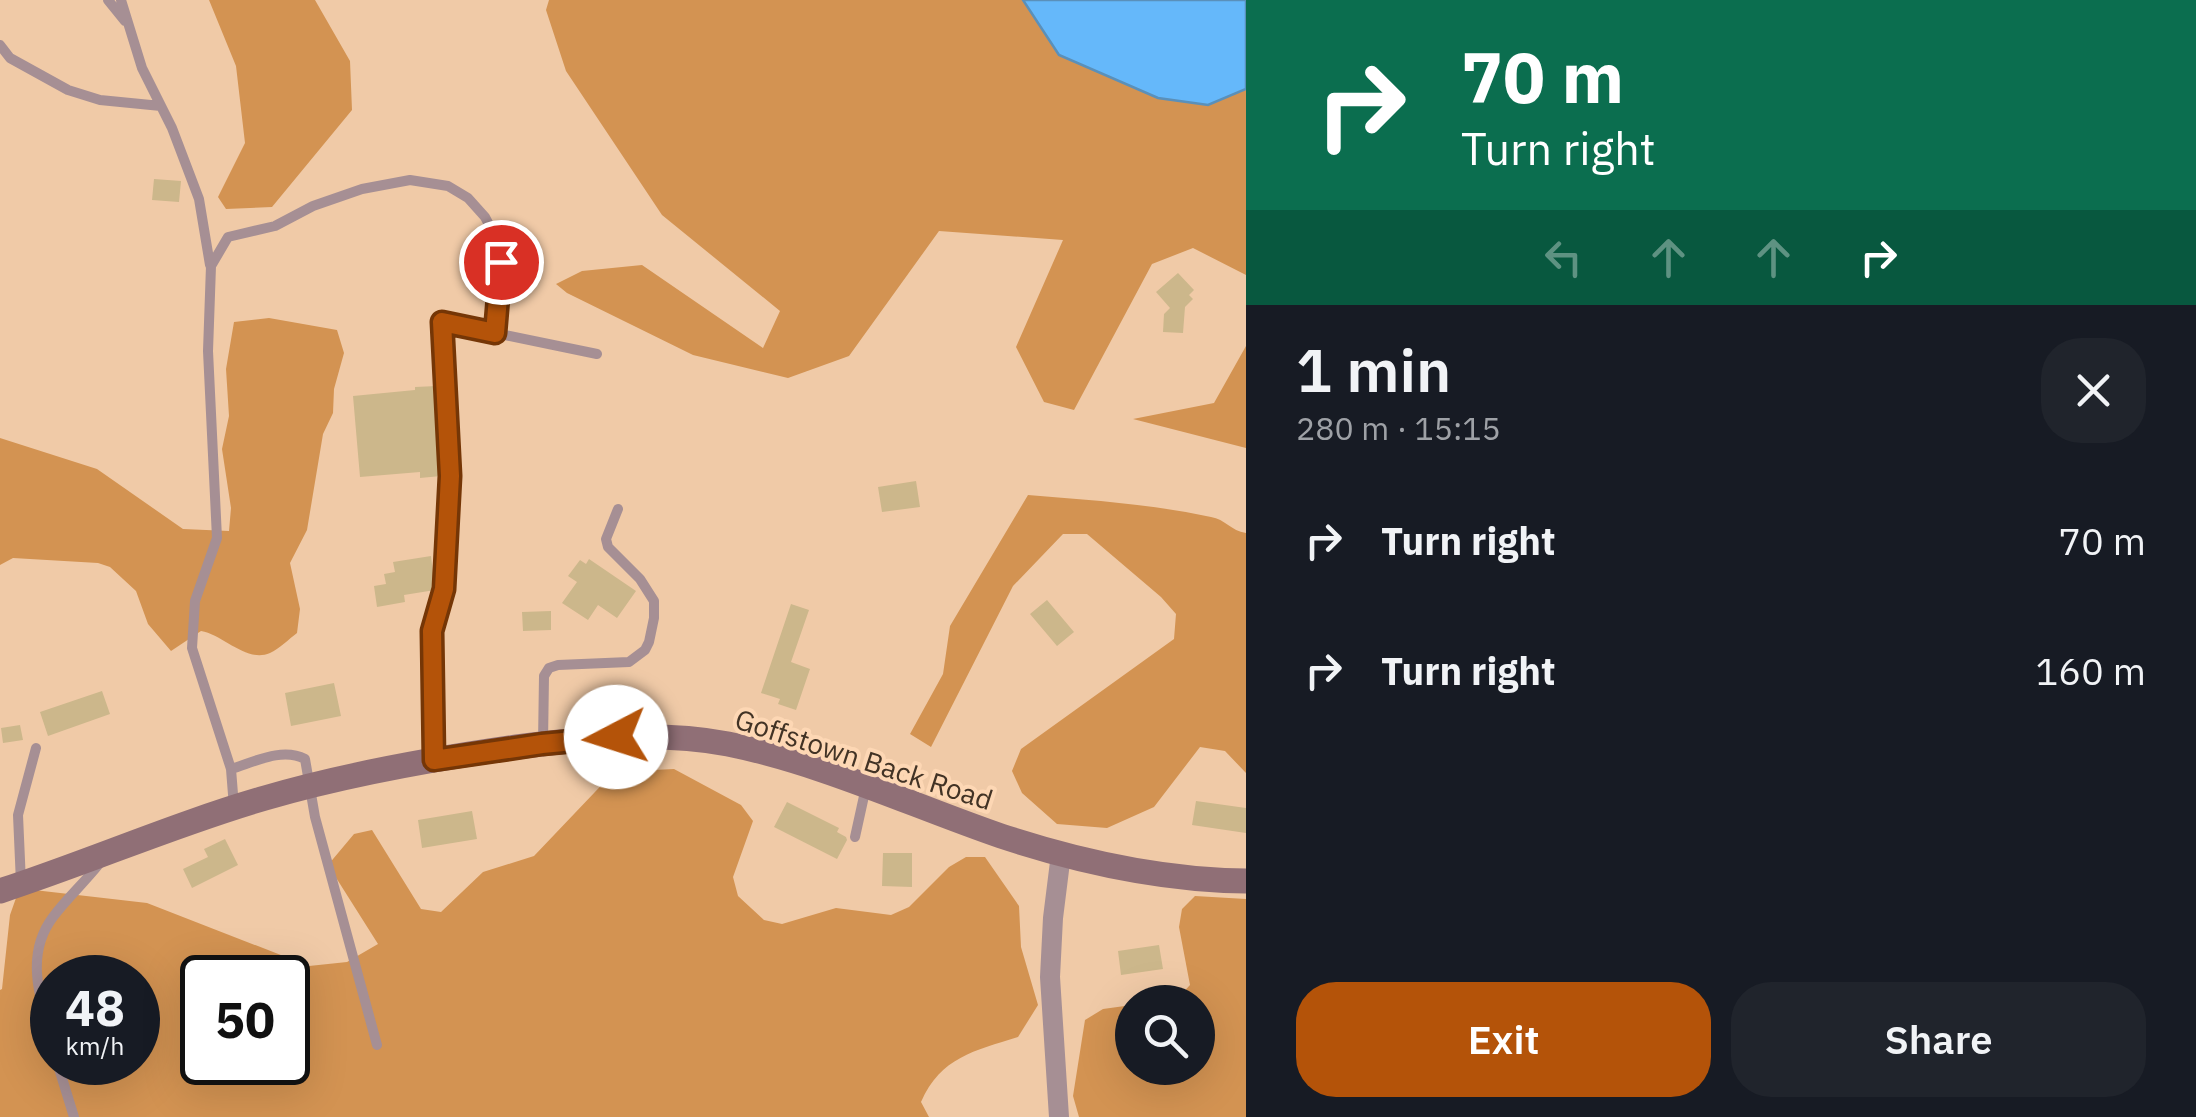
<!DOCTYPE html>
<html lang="en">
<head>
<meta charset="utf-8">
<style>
  :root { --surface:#171b24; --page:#20242c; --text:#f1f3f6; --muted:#9ea1a6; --accent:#b45309 }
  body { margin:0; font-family:"IBM Plex Sans",sans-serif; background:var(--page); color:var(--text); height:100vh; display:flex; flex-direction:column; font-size:38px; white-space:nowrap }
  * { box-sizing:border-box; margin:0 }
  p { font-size:32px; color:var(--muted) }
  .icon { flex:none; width:55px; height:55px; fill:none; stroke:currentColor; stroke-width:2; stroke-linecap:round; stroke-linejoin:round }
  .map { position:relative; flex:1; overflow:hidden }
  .panel { display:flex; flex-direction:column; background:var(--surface); width:950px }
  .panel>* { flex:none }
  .hud { background:#0b6e4f; color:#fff; overflow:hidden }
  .controls { position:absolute; left:1115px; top:985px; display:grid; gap:20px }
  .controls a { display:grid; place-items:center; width:100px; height:100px; border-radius:50%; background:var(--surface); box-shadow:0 10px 40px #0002; font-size:50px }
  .speed { position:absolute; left:30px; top:955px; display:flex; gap:20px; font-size:50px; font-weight:700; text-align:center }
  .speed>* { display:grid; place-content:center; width:130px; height:130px; border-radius:50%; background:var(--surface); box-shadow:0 10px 40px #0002; line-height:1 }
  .speed small { font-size:25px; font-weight:400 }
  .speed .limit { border:5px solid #111; border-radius:15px; background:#fff; color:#111 }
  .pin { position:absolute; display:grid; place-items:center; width:85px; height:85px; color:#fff; margin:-42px; border:5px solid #fff; border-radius:50%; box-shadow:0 2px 10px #0007 }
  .me { position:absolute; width:110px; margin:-55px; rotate:265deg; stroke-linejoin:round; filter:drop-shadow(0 0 8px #0008) }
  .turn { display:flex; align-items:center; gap:35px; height:210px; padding:0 50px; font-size:45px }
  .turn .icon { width:130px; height:130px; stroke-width:2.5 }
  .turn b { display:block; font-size:70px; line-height:85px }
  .lanes { display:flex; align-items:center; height:95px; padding:0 50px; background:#0003; justify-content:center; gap:50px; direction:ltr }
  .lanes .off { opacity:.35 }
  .round { display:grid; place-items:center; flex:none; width:105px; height:105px; border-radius:40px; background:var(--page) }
  .headline { display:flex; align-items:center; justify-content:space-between; height:170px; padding:0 50px }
  h1 { font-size:60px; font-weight:600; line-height:75px }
  .action { display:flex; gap:20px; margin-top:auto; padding:20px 50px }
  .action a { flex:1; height:115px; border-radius:40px; background:var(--accent); color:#fff; font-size:40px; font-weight:600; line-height:115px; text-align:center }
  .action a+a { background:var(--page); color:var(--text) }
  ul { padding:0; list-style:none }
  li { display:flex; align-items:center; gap:30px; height:130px; padding:0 50px }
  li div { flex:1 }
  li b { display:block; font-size:38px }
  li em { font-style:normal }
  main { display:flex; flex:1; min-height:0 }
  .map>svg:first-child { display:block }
  .green { fill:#d39352; fill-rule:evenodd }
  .water { fill:#65b8fa; stroke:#5a90ba; stroke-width:2.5 }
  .building { fill:#ccb78b }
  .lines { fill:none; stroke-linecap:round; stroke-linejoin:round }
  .service { stroke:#a68f94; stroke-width:10 }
  .minor { stroke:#a68f94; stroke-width:20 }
  .secondary { stroke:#906f76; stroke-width:25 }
  .route-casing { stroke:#753606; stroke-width:25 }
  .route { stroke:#b45309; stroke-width:18 }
  .labels { text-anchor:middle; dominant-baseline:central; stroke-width:8; stroke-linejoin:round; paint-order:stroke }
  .street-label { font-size:28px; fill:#423325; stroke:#fdd7b4 }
</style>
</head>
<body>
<main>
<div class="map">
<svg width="1246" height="1117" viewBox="0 0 1246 1117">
  <rect width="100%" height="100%" fill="#f0caa7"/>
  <path class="green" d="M209,0H315L350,61L352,110L272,207L226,209L218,197L245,143L236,66Z
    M549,0H1023L1059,55L1158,98L1208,105L1246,89V275L1193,248L1152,264L1074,410L1044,402L1016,347L1063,240L939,231L849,356L788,378L693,355L567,293L556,284L582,271L642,265L763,348L780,311L662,215L566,71L546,10Z
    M269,318L337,330L344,353L334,389L333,413L323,434L307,530L290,563L300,609L297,633C289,639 279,649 270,653C246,663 224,635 201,631L171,651L148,624L136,591L110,567L98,563L13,558L0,565V438L97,469L183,529L229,531L231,508L222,449L229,416L226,369L234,322Z
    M1246,346V448L1133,419L1214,403Z
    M1028,495C1089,500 1151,504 1211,517C1225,519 1231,531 1246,533V773L1225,751L1200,747L1154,807L1107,828L1057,824L1022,793L1012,771L1021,749L1174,639L1176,614L1161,597L1087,534H1063L1013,586L931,747L910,734L943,674L950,626Z
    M674,769L741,805L753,821L733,877L738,896L764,920L782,924L836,908L891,915L909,907L949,867L966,857H985L1019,906L1021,947L1038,1005L1018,1037C974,1051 941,1057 921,1102L929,1117H0V990L2,989L10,915L16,898L34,890L147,903L309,966L347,962L378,944L328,865L354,834L372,830L421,909L441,912L483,872L534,856L614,772ZM52,978H138V1062H52ZM202,978H288V1062H202Z
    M1195,896L1246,899V1117H1079L1073,1096L1085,1020L1103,1009L1132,1005V1068H1198V1002H1148L1178,998L1190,985L1179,927L1182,909Z"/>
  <path class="water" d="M1023,0H1246V89L1208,105L1158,98L1059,55Z"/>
  <path class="building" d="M154,179L181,181L179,202L152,200Z
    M1178,273L1194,290L1189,295L1193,299L1185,307L1183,333L1163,332L1164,314L1170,308L1156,292Z
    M437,386L441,476L420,478V472L360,477L353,396L415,390V387Z
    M916,481L920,507L882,512L878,487Z
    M431,556L435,590L404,595L405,602L377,607L374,586L386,584L384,574L395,572L393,562Z
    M589,559L636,591L617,618L598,605L588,620L562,603L577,582L568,576L580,560L586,564Z
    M1047,600L1074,632L1057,646L1030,614Z
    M791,604L809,610L791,662L810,669L796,710L778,704L780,699L761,693Z
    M551,611V630L523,631L522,612Z
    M334,683L341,716L291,726L285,693Z
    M102,691L110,714L48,736L40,712Z
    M20,725L23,740L3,743L1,728Z
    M1196,801L1246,808V833L1192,825Z
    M787,802L839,828L837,832L846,837L847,840L837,859L774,827Z
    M472,811L477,839L422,848L418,820Z
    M225,839L238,865L192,888L183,869L208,857L204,849Z
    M883,853H912V887L882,886Z
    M1159,945L1163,969L1121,975L1118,951Z"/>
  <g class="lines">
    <path class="service" d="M108,0L125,21
      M121,0L142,68L172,128L199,199L210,265
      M0,45L10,58L68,90L100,100L161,106
      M543,743L544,676L549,668L558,665L629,662L645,650L649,642L654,618V601L640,579L608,547L606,539L618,509
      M434,760L432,631L444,589L450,476L442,322L597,354
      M231,769L192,648L195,601L217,538L208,351L211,266L228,237L275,226L313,206L362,189L410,180L448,186L468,198L485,217L496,238L501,262L495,333
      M234,807L231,769C254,762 282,747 305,759L315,817L377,1045
      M855,837L866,787
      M21,883L18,815L36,748
      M52,1044C42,1001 23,957 53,917C67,898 85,882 99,864
      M57,1062L74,1117"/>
    <path class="minor" d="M1059,1117L1050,977L1053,918L1061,854"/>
    <path class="secondary" d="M0,891C89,862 175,824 265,798C347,774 432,759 517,747C587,738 658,731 728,744C822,763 911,805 1001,836C1080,862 1162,880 1246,881"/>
  </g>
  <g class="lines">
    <g class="route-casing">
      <path id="route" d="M501,262L495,333L442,322L450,476L444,589L432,631L434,760L542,744L616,737"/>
    </g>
    <use href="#route" class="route"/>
  </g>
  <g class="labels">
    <g class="street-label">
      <text transform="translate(864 759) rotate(18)">Goffstown Back Road</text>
    </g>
  </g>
</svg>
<div class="controls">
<a><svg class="icon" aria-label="search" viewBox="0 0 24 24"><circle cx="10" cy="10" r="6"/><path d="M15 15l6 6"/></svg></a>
</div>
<div class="speed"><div>48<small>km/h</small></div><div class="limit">50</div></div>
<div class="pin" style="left:501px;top:262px;background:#d93025"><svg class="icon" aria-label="arrive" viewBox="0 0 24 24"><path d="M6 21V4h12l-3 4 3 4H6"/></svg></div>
<svg class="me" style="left:616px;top:737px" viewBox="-20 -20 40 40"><circle r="19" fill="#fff"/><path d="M0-13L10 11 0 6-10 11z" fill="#b45309"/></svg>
</div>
<section class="panel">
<div class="hud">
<div class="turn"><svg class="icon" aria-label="right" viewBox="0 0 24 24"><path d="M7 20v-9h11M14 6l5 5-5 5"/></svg><div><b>70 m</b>Turn right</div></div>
<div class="lanes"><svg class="icon off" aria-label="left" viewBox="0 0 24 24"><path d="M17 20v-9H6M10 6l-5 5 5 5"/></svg><svg class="icon off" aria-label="ahead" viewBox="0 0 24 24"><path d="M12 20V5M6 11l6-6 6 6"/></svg><svg class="icon off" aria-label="ahead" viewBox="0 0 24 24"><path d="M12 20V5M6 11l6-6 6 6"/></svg><svg class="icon" aria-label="right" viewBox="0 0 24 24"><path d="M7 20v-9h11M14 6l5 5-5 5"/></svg></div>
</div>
<div class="headline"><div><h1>1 min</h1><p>280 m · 15:15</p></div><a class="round"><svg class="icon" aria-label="close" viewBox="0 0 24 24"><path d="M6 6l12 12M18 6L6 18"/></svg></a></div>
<ul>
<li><svg class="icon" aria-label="right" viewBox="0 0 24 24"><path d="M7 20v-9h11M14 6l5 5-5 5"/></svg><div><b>Turn right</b></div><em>70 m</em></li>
<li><svg class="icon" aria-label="right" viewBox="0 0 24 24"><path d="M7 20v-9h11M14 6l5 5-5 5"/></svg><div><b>Turn right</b></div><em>160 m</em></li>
</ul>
<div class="action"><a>Exit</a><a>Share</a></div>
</section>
</main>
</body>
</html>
